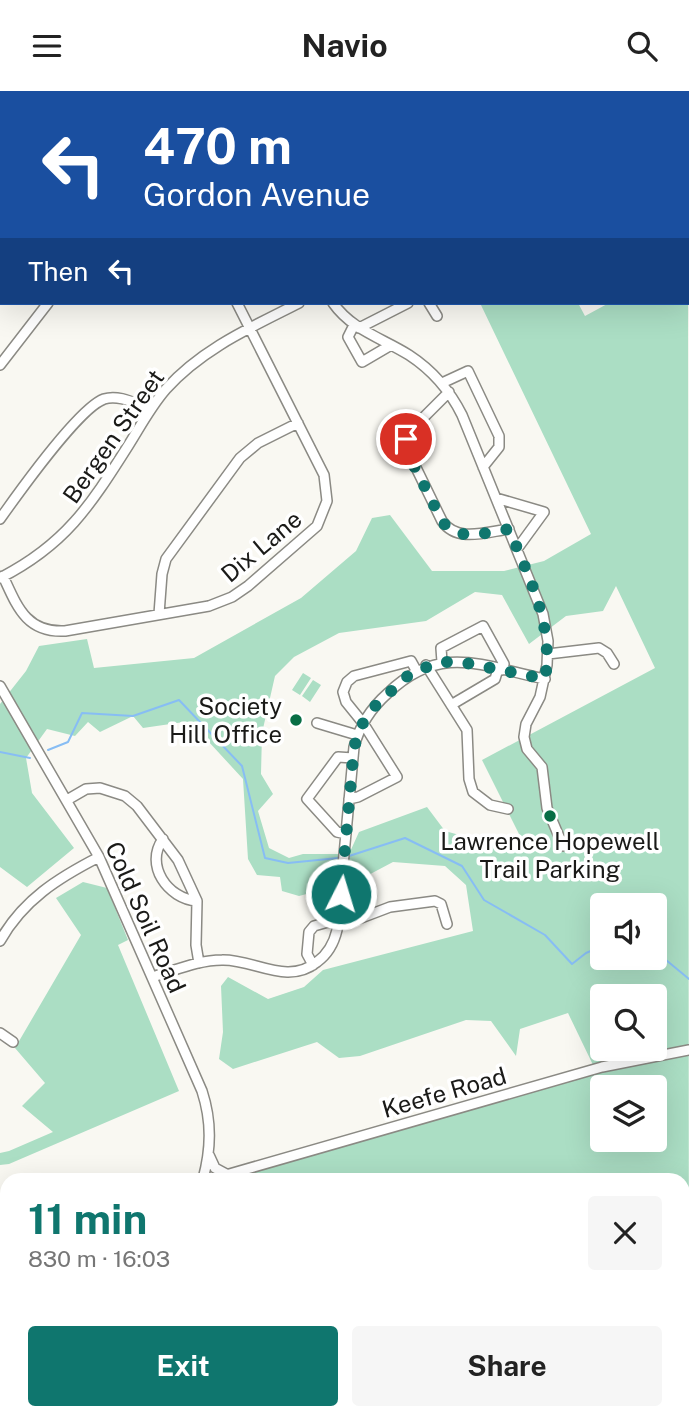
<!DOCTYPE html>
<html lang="en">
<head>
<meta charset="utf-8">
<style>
  :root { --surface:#fff; --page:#f6f6f6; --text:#222; --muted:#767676; --accent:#0f766e }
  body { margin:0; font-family:"Public Sans",sans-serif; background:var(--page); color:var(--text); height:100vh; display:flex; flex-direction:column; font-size:26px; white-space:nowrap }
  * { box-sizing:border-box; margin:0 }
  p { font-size:23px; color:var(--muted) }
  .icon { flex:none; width:38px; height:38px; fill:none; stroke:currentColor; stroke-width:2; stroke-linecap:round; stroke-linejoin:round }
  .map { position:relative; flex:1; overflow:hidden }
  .panel { position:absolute; left:0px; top:1082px; width:690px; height:247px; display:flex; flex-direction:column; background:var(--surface); border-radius:21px 21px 0 0; box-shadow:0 7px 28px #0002 }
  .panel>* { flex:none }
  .guide { position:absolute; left:0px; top:0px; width:690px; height:214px; box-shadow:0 7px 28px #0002; background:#1a4fa0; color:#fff; overflow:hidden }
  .fabs { position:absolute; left:590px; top:802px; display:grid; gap:14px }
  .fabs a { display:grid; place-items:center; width:77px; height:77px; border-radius:7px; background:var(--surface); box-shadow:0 7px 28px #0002; font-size:35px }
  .pin { position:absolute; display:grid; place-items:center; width:60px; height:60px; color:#fff; margin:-30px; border:4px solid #fff; border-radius:50%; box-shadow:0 2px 7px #0007 }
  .me { position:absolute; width:77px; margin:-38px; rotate:5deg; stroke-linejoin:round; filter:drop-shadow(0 0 5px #0008) }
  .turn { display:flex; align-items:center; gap:24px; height:147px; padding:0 28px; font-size:32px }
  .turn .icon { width:91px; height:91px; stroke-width:2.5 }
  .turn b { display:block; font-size:49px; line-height:60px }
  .then { display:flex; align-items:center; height:66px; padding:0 28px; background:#0003; gap:14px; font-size:26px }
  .round { display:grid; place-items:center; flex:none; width:74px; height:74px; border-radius:7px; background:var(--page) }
  .head { display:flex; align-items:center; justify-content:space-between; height:119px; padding:0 28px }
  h1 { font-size:42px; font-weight:700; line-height:52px; color:var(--accent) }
  .button { display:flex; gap:14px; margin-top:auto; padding:14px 28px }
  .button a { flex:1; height:80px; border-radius:7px; background:var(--accent); color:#fff; font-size:28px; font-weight:700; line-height:80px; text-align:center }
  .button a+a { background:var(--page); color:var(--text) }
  header { display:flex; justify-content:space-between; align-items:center; height:91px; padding:0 28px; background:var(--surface); font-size:32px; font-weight:700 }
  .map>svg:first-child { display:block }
  .green { fill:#abdec4; fill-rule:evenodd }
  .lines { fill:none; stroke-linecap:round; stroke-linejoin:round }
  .stream { stroke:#87bdf4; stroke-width:2 }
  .minor-casing { stroke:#8b8a84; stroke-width:12 }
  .minor { stroke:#fff; stroke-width:9 }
  .route { stroke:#0f766e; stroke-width:12; stroke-dasharray:0 21.6 }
  .poi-dot { fill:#086e45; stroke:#fff; stroke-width:2.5 }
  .labels { text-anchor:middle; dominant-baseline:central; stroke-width:7; stroke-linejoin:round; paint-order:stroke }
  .street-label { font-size:24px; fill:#1a1a18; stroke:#fff }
  .poi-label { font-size:24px; fill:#1a1a18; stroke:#fff; text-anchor:end }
</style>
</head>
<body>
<header><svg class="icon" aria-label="menu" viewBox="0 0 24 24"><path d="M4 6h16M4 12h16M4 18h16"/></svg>Navio<svg class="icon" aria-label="search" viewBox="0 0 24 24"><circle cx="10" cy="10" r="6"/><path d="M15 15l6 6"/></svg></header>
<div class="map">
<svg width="689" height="1327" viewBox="0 0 689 1327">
  <rect width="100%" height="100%" fill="#f9f8f2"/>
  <path class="green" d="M688,176L689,1327H128L127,1321H682V1088H212L594,976L568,922L520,938L516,965L491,930L466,929L360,965L339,967L317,951L233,978L219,968L223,941L221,895L228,886L268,908L304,896L323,879L473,840L466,794L445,775L393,771L359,789L299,805L282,800L280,786L257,784L248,768L243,688L208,650L193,651L184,631L143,637L133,625L100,641L88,631L75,645L47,638L26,667L32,702L74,757L27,796L0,776V613L26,580L39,555L87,548L94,577L194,567L301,507L356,460L372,427L390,424L432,480H504L544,470L591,443L480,212H578L585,225L609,212H688ZM616,495L655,577L482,669L522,749L499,755L445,740L427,716L359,741L349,763H303L289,767L269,757L258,720L273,703L261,683L262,642L275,585L294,566L339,542L426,530L475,501L502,504L529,553L566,525L603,520ZM602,814H654V866H602ZM602,905H654V957H602ZM602,996H654V1048H602Z
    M303,582L311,587L300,604L292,599Z
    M313,589L321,594L310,611L302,605Z
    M83,791L107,797L128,849L118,854L179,1000L9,1073L0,1074V1062L9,1060L53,1041L22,1015L45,992L15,957L81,844L56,807Z"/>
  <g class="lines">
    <path class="stream" d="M48,659L68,651L82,622L133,625L179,609L242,675L265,767L288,772L338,767
      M0,661L30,667
      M349,765L405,747L462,775L484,809L545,844L572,873L586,862L600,856L602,858
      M654,859L689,888
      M608,866L618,868L625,866"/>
    <g class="minor-casing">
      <path id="minor" d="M225,0L226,2
        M317,0L318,2
        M476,0L477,2
        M602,0L604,1
        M680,2L682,0
        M0,95L2,100
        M688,159L689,161
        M333,212C352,239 382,247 409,264C432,279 450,300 462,324L543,523L548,550L547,574L540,606L526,633L524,646L527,658L542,676L547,717L563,755
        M429,212L437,225
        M354,234L348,246L362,271L391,254
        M359,237L408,212
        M0,274L48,212
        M442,292L468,280L499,345V356L483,376
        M449,301L411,339L405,354L442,430C457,452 486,441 509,438
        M496,407L544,421L517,458
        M0,428C17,404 79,317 104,308C119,303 136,313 151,318
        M3,485C17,515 26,542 65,540L209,515L232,506L248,495L317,435L327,410L324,384L237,212
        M0,487C65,454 90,415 128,355C140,336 151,315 166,298C203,257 252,236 299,212
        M159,523L162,483L166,468L240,367L258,352L298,332
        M548,563L599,557L607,562L614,573
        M442,571L441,557L483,535L504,573L502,579
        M426,574L467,639L469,688L473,701L490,714L508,718
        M0,595L99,766L202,1000C212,1031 211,1058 203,1088
        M451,614L495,588L498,578
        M317,632L357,644
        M349,708L358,706L397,686L363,632L346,611L343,601L347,591L354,585L411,570L416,579
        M67,709L86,698L100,697L125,705L137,715L178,769L197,810L196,854L199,872
        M346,743L337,741L307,708L338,666L353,667
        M163,748C144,774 168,808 197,810
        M0,850C23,809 58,787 99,766
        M313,874L307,863L309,841L314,835L328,831L348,832L390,816L435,810L441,813L447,833
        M152,886C174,880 198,869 222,869C254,868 287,895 317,871C328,863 334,852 337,839L354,656C360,633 371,617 388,602C440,552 482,575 545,588
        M0,942L13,951
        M209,1064L215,1077L228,1084
        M212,1088L602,976L689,959
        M127,1321L128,1327"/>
    </g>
    <use href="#minor" class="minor"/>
  </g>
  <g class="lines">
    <path class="route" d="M341,803L354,656L363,632L376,614L412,581L442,571H461L545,588C554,533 529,487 509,438C487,441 457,452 442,430L406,359V348"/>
  </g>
  <g class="poi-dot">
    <circle cx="296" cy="629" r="7"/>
    <circle cx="550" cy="725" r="7"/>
  </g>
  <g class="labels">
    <g class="street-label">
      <text transform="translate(113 345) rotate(-55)">Bergen Street</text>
      <text transform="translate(261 455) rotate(-40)">Dix Lane</text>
      <text transform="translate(146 826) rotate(66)">Cold Soil Road</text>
      <text transform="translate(444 1001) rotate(-16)">Keefe Road</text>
    </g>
    <g class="poi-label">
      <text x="282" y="615">Society<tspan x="282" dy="28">Hill Office</tspan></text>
      <text x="550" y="750" text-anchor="middle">Lawrence Hopewell<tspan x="550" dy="28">Trail Parking</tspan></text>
    </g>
  </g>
</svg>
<div class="fabs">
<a><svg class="icon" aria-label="sound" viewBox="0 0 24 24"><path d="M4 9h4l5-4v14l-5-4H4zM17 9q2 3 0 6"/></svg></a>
<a><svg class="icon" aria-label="search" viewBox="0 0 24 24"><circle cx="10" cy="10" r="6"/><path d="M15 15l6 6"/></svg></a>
<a><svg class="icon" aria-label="layers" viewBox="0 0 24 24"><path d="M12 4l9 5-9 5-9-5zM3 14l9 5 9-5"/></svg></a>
</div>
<div class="pin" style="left:406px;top:348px;background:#d93025"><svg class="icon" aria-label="arrive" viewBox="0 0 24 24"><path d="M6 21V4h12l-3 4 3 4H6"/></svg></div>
<svg class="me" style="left:341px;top:803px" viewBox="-20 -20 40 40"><circle r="17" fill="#0f766e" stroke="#fff" stroke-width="3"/><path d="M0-11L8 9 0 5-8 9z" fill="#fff"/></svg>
<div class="guide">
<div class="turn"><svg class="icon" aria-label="left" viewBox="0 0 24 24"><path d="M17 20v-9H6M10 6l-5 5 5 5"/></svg><div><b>470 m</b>Gordon Avenue</div></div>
<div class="then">Then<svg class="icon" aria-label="left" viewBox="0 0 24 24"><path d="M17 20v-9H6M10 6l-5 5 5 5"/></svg></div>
</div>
<section class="panel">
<div class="head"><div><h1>11 min</h1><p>830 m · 16:03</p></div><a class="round"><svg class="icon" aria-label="close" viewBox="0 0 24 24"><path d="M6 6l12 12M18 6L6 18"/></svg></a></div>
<div class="button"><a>Exit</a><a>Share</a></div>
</section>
</div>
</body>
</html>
